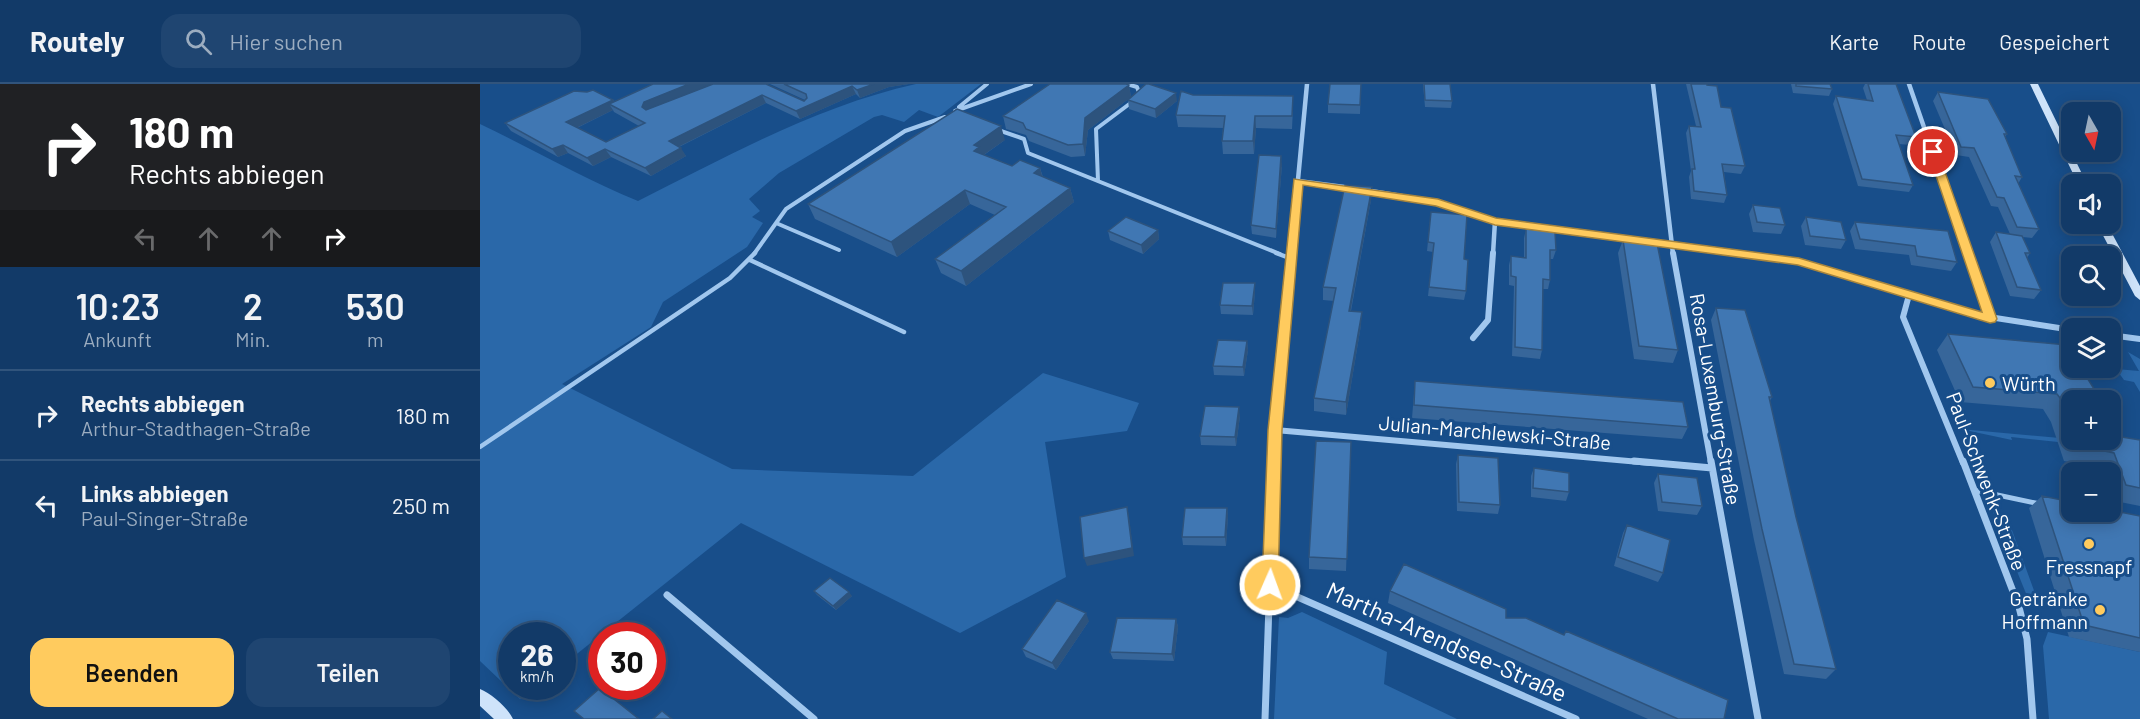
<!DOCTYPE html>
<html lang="de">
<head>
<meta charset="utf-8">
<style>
  :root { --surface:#123a68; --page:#1f4571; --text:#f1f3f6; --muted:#9cadc0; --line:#31547c; --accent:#ffcb5e }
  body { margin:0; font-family:Barlow,sans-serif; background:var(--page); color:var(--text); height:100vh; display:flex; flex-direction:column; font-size:22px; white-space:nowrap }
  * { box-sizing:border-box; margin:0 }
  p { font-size:20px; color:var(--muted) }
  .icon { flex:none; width:33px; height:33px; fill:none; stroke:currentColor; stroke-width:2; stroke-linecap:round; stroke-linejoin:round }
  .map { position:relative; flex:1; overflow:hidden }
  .details { display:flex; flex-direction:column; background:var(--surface); width:480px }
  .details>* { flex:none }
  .top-card { background:#202124; color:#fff; overflow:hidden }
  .needle { width:39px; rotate:171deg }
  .tools { position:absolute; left:1581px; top:18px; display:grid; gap:12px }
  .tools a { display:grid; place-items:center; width:60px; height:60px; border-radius:12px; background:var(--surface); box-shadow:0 3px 15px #0003,0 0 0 2px var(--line); font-size:30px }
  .speed { position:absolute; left:18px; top:538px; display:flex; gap:12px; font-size:30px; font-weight:700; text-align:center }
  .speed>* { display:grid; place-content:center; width:78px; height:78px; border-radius:50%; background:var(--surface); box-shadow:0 3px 15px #0003,0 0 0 2px var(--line); line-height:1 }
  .speed small { font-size:15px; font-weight:400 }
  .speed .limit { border:9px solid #d22; background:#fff; color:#111 }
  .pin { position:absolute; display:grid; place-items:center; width:51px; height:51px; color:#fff; margin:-26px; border:3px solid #fff; border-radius:50%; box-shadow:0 2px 6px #0007 }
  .me { position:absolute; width:66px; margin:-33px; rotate:2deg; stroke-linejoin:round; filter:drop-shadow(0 0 4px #0008) }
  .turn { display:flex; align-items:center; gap:21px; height:126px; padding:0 30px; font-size:27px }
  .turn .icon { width:78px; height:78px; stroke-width:2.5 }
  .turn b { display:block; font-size:42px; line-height:51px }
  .lanes { display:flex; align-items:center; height:57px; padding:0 30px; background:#0003; justify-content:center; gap:30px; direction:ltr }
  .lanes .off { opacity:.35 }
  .eta { display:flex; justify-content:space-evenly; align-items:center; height:102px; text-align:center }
  .eta b { font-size:36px; font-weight:600; line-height:42px }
  .action { display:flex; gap:12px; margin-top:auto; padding:12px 30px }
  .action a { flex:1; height:69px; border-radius:18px; background:var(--accent); color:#111; font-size:24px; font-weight:600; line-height:69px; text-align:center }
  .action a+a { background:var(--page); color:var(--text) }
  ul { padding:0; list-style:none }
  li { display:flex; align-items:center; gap:18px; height:90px; padding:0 30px; border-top:2px solid var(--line) }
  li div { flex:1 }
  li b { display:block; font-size:22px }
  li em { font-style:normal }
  header { display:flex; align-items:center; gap:36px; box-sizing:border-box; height:84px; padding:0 30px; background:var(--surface); border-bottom:2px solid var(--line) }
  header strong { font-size:28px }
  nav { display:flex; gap:33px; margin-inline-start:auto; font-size:21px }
  .search { width:420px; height:54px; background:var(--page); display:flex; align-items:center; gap:15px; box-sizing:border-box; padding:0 21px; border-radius:18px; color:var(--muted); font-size:22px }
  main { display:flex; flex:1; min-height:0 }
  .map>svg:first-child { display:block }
  .green { fill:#2a68a9 }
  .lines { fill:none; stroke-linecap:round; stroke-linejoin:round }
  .lane-far2 { stroke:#a1c7ee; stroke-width:4 }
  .lane-far1 { stroke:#a1c7ee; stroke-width:4.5 }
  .lane { stroke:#a1c7ee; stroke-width:5 }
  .street-far2 { stroke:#a1c7ee; stroke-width:4.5 }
  .street-far1 { stroke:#a1c7ee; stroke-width:6 }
  .street { stroke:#a1c7ee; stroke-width:7 }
  .secondary { fill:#cee3fa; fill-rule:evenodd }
  .wall { fill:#37669a; fill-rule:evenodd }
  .shaded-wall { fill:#2d537d }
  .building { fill:#4077b3; stroke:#2d537d; stroke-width:1.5 }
  .route { fill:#ffcb5e; stroke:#a6843d; stroke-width:1.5 }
  .poi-dot { fill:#ffcb5e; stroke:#184e8a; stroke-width:2 }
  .labels { text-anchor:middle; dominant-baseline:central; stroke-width:6; stroke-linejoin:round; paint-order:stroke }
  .poi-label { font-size:20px; fill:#fff; stroke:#184e8a; text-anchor:start }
  .street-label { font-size:20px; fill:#fff; stroke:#184e8a }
  .near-street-label { font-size:24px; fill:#fff; stroke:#184e8a }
</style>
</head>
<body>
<header>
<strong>Routely</strong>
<div class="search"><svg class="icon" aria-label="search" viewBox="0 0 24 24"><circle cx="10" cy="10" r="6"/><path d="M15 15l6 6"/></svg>Hier suchen</div>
<nav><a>Karte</a><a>Route</a><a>Gespeichert</a></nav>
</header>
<main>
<section class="details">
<div class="top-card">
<div class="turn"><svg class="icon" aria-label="right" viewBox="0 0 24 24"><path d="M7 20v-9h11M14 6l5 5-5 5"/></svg><div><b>180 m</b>Rechts abbiegen</div></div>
<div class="lanes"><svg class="icon off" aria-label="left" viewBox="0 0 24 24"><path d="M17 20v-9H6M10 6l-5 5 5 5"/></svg><svg class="icon off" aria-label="ahead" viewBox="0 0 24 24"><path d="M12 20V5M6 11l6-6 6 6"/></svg><svg class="icon off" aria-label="ahead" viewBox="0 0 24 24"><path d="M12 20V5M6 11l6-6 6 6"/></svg><svg class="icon" aria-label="right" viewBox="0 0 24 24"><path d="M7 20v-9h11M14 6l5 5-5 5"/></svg></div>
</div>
<div class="eta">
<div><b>10:23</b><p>Ankunft</p></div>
<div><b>2</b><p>Min.</p></div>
<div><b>530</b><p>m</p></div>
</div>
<ul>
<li><svg class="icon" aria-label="right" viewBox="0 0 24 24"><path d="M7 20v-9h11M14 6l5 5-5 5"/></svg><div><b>Rechts abbiegen</b><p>Arthur-Stadthagen-Straße</p></div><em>180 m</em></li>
<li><svg class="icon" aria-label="left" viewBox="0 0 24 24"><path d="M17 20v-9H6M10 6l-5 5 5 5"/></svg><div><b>Links abbiegen</b><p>Paul-Singer-Straße</p></div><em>250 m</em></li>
</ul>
<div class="action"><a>Beenden</a><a>Teilen</a></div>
</section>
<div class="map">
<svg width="1660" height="635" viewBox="0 0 1660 635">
  <rect width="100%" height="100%" fill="#184e8a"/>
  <path class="green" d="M436,0H501L458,33L439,26L424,38L402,31L394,33L299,89L269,115L280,127L272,133L283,139L267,163L183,218L171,243L82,300L252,385L433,392L563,289L659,319L647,347L565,358L586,493L480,549L261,439L83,581L82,552H32V603H55L40,615L0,577V40C53,65 104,95 158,117C248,72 337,22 436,0Z
    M1648,268L1660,275V308L1654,298L1644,296L1636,285L1659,287Z
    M1480,345L1591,355L1659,374L1578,358L1531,353L1532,356Z
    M1513,428L1523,431L1529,438L1556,512H1547Z
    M822,528L907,568L904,600L977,635H794L799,533L808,534Z
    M1568,548L1660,568V635H1569L1563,562Z"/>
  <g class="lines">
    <path class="lane-far2" d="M647,0L657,3L660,11
      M479,23L507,0
      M475,27L551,0
      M518,46L544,55L548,69L800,170
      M618,97L616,45L652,18
      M296,139L359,166
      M274,170L306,125L425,47L465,33"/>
    <path class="lane-far1" d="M796,169L812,175
      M270,176L424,248
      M0,363L250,194L275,169"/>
    <path class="lane" d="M1494,406L1560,420"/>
    <path class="street-far2" d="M1173,0L1193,170
      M1429,0L1488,170
      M818,97L872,104
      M885,106L958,118L1015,137L1267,170
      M811,170L827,0
      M1013,170L1015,137"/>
    <path class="street-far1" d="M1193,169L1231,379
      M1255,169L1319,177L1490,230L1592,246
      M1488,169L1511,235
      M1429,211L1423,233L1483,379
      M1630,251L1660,255
      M993,254L1008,236L1013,169
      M795,346L1171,379
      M794,379L811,169"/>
    <path class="street" d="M1154,377L1232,384
      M1231,377L1278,635
      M1483,377L1539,523L1547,555L1553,635
      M790,501L1096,635
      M187,511L334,635
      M785,635L794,377"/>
    <path class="secondary" d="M1550,0H1558L1607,100H1598Z
      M1617,140H1627L1660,202V216L1655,212Z
      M0,605C11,609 28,624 33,635H14L0,622Z"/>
  </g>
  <path class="wall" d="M286,0L324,17L325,16L290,0H429L409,3L380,14L376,10L320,35L286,19L199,63L206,72L171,92L131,73L113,82L88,69L78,73L31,47L25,39L133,16L134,17ZM133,26L134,28L159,42L126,58L97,44Z
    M881,0L880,30L848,29V20Z
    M943,0H970L972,17L971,24L945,23Z
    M1206,0H1227L1241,23L1265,82L1261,90L1244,88L1247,111L1244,119L1211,115L1209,93L1211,87L1206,49L1209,42H1216Z
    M1311,0H1350L1352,5L1349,12L1313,9Z
    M1385,0H1416L1436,53L1431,61L1419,60L1433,101L1429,108L1378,102L1353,20L1356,12L1387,16L1383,4Z
    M620,1H649L651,13L608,46L605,72L591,73L549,57L546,51L526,45L523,32Z
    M1458,8L1527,50L1525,53L1542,93L1538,100L1559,145L1552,154L1543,153L1550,169L1547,174L1561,206L1554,215L1530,212L1510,158L1516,148L1530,150L1518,123L1511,122L1489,73L1476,71L1453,17Z
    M713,11L813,24L812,45L776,44L774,70H743L742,57L743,44L698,43L696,31Z
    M648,16L697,17L676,34L649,25Z
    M525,56L504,71L532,82L560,84L563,93L590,104L594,118L486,202L461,189L455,175L515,131L490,120L417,173L335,135L328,120Z
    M802,81L796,154L772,150L771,141Z
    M892,103L891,116L871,227L881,241L866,331L834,327V314L854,217L843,216V203Z
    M1273,121L1305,141L1301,150L1273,148L1269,130Z
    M951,128L984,175L986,207L984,216L948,212L953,168L947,167Z
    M1326,133L1366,156L1361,165L1325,161L1321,142Z
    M1375,138L1477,178L1471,187L1431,181L1429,171L1375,165L1370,147Z
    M1046,145L1076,166L1073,175H1070V196L1068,205H1063L1062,266L1060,275L1032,272L1034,202L1029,201V181L1031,172L1044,174V154Z
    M678,146L679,155L663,170L630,156L628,147Z
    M1143,156L1198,266L1193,279L1154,275L1138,169Z
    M775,208L773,231L741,230L740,221Z
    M1236,224L1292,313L1290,317L1316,433L1356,585L1346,595L1304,590L1274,456L1231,236Z
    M1468,250L1592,316V356H1630L1642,353L1660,356V422L1630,416V388H1620L1618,384L1584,377L1571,338L1563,325L1480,318L1457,266Z
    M767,257L768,266L764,292L734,291L733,282Z
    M935,297L1208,343L1202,355L932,334Z
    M760,332L756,362L721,361L720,352Z
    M871,358L866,487L829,485V473Z
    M978,371L1020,421L1018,430L977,427L976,380Z
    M1054,384L1089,408L1086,417L1051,413V392Z
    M1178,390L1222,422L1217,431L1178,427L1174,399Z
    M1562,412L1660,432V568L1589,553L1549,424Z
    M747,424L748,432L746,462L703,461L702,453Z
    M1147,441L1183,489L1178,498L1134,482L1143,449Z
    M334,507L372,512L356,526L337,511Z
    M910,507L1026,534L1244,635H1168L908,519Z
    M696,535L698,543L694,577L633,575L630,568Z
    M609,537L576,586L546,573L542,565Z"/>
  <path class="shaded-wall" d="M209,0H233L167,31L162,23L164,18Z
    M394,0H429L409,3L380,14L377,6Z
    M649,1L651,13L608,46L605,72L603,60L605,34Z
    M372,2L376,10L320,35L316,27Z
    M696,9L697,17L676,34L675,25Z
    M282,11L286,19L194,65L189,57Z
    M133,16L138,24L129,20L133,26L92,46L86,38Z
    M775,32L776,44L774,70L773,57Z
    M521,42L525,56L502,72L494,67V61Z
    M83,61L88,69L78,73L72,65Z
    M201,64L206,72L171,92L165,84Z
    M125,65L131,73L113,82L107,74Z
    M801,72L802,81L796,154V145Z
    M560,84L564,99L554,89Z
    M892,103L891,116L868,240L869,227Z
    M590,104L594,118L486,202L481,187Z
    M485,106L490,120L417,173L411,158Z
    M678,146L679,155L663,170L661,161Z
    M775,199V208L773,231L772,222Z
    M882,228L881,241L866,331V318Z
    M767,257L768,266L764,292L763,283Z
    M759,323L760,332L756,362L755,353Z
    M647,423L649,432L654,472L607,482L604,474Z
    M747,424L748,432L746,462L745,453Z
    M369,508L372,512L356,526L353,522Z
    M606,529L609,537L576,586L572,579Z
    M696,535L698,543L694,577L692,570Z"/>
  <path class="building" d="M173,0H209L164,18L162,23L166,26L233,0H286L324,17L327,14L326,10L304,0H394L377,6L372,2L316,27L282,11L189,57L201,64L165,84L125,65L107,74L83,61L72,65L25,39L94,7L107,8L113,6L133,16L86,38L126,58L165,39L129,20Z
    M570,0H646L649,1L605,34L603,60L588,61L546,45L543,39L523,32Z
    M666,0H669L696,9L675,25L648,16Z
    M850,0H881L880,21L848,20Z
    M944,0H970L972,17L945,16Z
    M1211,0H1227V1L1237,2L1241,23L1251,24L1265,82L1242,80L1247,111L1214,107L1212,85H1215L1209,42L1221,43Z
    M1316,0H1350L1352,5L1316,2Z
    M1388,0H1416L1436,53L1416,51L1433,101L1382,95L1356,12L1393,17Z
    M701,7L713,11L813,12L812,32H775L773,57H742L745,32L696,31Z
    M1458,8L1508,15L1527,50H1524L1542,93L1535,92L1559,145L1537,143L1524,114L1517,113L1494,64L1481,63Z
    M477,25L521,42L494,61L499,63L494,67L532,82L540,76L560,84L554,89L590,104L481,187L455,175L526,123L485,106L411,158L328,120Z
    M779,71L801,72L796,145L771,141Z
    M865,101L892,103L869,227L882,228L866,318L834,314L856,204L843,203Z
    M1273,121L1300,124L1305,141L1277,138Z
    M951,128L987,131L984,175L988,176L986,207L949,203L954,159L948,158Z
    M646,133L678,146L661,161L628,147Z
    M1326,133L1361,138L1366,156L1330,152Z
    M1375,138L1468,147L1477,178L1437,172L1435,162L1380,155Z
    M1046,145L1075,148L1076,166H1070V196L1063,195L1062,266L1035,263L1036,193L1031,192V172L1046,174Z
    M1516,148L1542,152L1550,169H1545L1561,206L1537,203Z
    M1143,156L1177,159L1198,266L1159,262Z
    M743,199H775L772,222L740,221Z
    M1236,224L1265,226L1292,313H1289L1316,433L1356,585L1314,580L1282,445Z
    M1468,250L1588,261L1592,267V284H1601L1621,316H1592V339L1586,322L1577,310L1493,303Z
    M738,256L767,257L763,283L733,282Z
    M935,297L1203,318L1208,343L934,321Z
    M725,322L759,323L755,353L720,352Z
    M1630,333L1642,353L1660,356V404L1646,401L1634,369L1600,362L1597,356H1630Z
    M836,357L871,358L867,475L829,473Z
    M978,371L1018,374L1020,421L979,418Z
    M1054,384L1089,389V408L1053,404Z
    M1178,390L1217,394L1222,422L1182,418Z
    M1562,412L1592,418V428H1630V426L1660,432V554L1604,541Z
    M647,423L652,464L604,474L600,433Z
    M705,424H747L745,453H702Z
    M1147,441L1190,456L1183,489L1138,473Z
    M924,480L1026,525V534H1046L1084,551L1086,547L1248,616L1244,635H1198L910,507Z
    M350,494L369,508L353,522L334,507Z
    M577,516L606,529L572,579L542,565Z
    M637,534L696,535L692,570L630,568Z
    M120,604L159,635H104L94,627Z
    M182,627L192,635H173Z"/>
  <path class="route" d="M1453,65L1458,68L1517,235L1515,238L1510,239L1318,181L1015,141L956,122L823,101L802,346L798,501L796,506L790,508L784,506L782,501L788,346L814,95L958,115L1016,134L1319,174L1502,228L1448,68Z"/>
  <g class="poi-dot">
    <circle cx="1510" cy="299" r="6"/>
    <circle cx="1609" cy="460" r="6"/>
    <circle cx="1620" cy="526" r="6"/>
  </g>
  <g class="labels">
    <g class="poi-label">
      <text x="1522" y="299">Würth</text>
      <text x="1609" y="482" text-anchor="middle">Fressnapf</text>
      <text x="1608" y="514" text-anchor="end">Getränke<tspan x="1608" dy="23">Hoffmann</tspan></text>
    </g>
    <g class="street-label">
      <text transform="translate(1236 315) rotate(80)">Rosa-Luxemburg-Straße</text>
      <text transform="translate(1015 348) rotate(5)">Julian-Marchlewski-Straße</text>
      <text transform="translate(1507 397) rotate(69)">Paul-Schwenk-Straße</text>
    </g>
    <g class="near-street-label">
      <text transform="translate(967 557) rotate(24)">Martha-Arendsee-Straße</text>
    </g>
  </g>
</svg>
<div class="tools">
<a><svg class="needle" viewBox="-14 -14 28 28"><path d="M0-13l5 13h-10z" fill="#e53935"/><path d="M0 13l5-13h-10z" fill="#9cadc0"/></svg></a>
<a><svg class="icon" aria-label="sound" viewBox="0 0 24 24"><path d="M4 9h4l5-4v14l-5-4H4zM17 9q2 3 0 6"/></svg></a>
<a><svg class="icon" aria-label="search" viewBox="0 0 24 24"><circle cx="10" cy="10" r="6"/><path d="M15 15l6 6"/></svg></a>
<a><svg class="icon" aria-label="layers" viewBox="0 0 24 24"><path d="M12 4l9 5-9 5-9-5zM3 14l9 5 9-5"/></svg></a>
<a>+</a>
<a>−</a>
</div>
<div class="speed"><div>26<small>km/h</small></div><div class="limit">30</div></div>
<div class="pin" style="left:1453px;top:68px;background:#d93025"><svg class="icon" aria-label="arrive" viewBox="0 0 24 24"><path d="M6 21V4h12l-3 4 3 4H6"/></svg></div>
<svg class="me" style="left:790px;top:501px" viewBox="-20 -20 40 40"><circle r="17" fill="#ffcb5e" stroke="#fff" stroke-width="3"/><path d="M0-11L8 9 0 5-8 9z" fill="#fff"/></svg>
</div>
</main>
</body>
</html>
